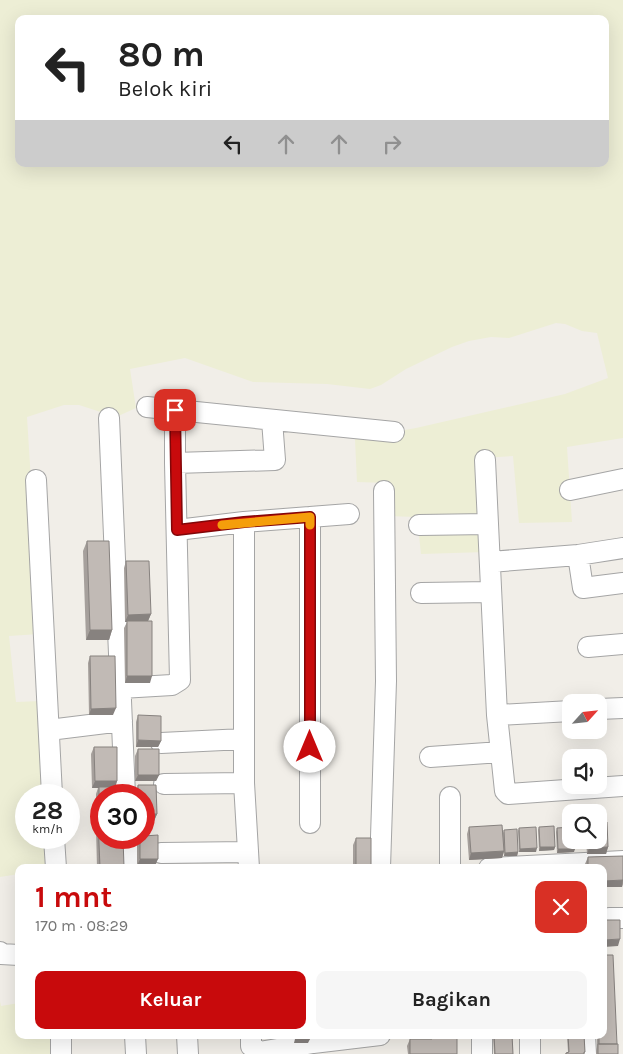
<!DOCTYPE html>
<html lang="id">
<head>
<meta charset="utf-8">
<style>
  :root { --surface:#fff; --page:#f6f6f6; --text:#222; --muted:#767676; --accent:#c80a0c }
  body { margin:0; font-family:Karla,sans-serif; background:var(--page); color:var(--text); height:100vh; display:flex; flex-direction:column; font-size:19px; white-space:nowrap }
  * { box-sizing:border-box; margin:0 }
  p { font-size:16px; color:var(--muted) }
  .icon { flex:none; width:28px; height:28px; fill:none; stroke:currentColor; stroke-width:2; stroke-linecap:round; stroke-linejoin:round }
  .map { position:relative; flex:1; overflow:hidden }
  .drawer { position:absolute; left:15px; top:864px; width:592px; height:175px; display:flex; flex-direction:column; background:var(--surface); border-radius:10px; box-shadow:0 5px 20px #0002 }
  .drawer>* { flex:none }
  .top-card { position:absolute; left:15px; top:15px; width:594px; height:152px; border-radius:10px; box-shadow:0 5px 20px #0002; background:#fff; color:var(--text); overflow:hidden }
  .needle { width:32px; rotate:63deg }
  .tools { position:absolute; left:562px; top:694px; display:grid; gap:10px }
  .tools a { display:grid; place-items:center; width:45px; height:45px; border-radius:10px; background:var(--surface); box-shadow:0 5px 20px #0002; font-size:25px }
  .speed { position:absolute; left:15px; top:784px; display:flex; gap:10px; font-size:25px; font-weight:700; text-align:center }
  .speed>* { display:grid; place-content:center; width:65px; height:65px; border-radius:50%; background:var(--surface); box-shadow:0 5px 20px #0002; line-height:1 }
  .speed small { font-size:12px; font-weight:400 }
  .speed .limit { border:8px solid #d22; background:#fff; color:#111 }
  .pin { position:absolute; display:grid; place-items:center; width:42px; height:42px; color:#fff; margin:-21px; border-radius:10px; box-shadow:0 2px 8px #0006 }
  .me { position:absolute; width:55px; margin:-28px; rotate:0deg; stroke-linejoin:round; filter:drop-shadow(0 0 4px #0008) }
  .turn { display:flex; align-items:center; gap:18px; height:105px; padding:0 20px; font-size:22px }
  .turn .icon { width:65px; height:65px; stroke-width:2.5 }
  .turn b { display:block; font-size:35px; line-height:42px }
  .lanes { display:flex; align-items:center; height:48px; padding:0 20px; background:#0003; justify-content:center; gap:25px; direction:ltr }
  .lanes .off { opacity:.35 }
  .round { display:grid; place-items:center; flex:none; width:52px; height:52px; border-radius:10px; background:var(--page) }
  .head { display:flex; align-items:center; justify-content:space-between; height:85px; padding:0 20px }
  h1 { font-size:30px; font-weight:700; line-height:38px; color:var(--accent) }
  .button { display:flex; gap:10px; margin-top:auto; padding:10px 20px }
  .button a { flex:1; height:58px; border-radius:10px; background:var(--accent); color:#fff; font-size:20px; font-weight:700; line-height:58px; text-align:center }
  .button a+a { background:var(--page); color:var(--text) }
  .map>svg:first-child { display:block }
  .farmland { fill:#edeed5; fill-rule:evenodd }
  .lines { fill:none; stroke-linecap:round; stroke-linejoin:round }
  .minor-casing { stroke:#a5a5a5; stroke-width:22 }
  .minor { stroke:#fff; stroke-width:20 }
  .wall { fill:#a6a09c }
  .shaded-wall { fill:#87827f }
  .building { fill:#c1bab5; stroke:#87827f }
  .route-casing { stroke:#820608; stroke-width:12 }
  .route { stroke:#c80a0c; stroke-width:9 }
  .slow { stroke:#f59e0b; stroke-width:9 }
</style>
</head>
<body>
<div class="map">
<svg width="623" height="1054" viewBox="0 0 623 1054">
  <rect width="100%" height="100%" fill="#f1eee8"/>
  <path class="farmland" d="M0,0H623V438L567,447L572,522L519,523L513,456L483,458L486,552L421,554L417,517L386,516L387,483L357,482L355,439L416,428L565,394L608,378L597,333L582,331L565,324L556,323L509,338L491,337L469,341L452,347L406,369L381,385L370,389L327,384L253,382L185,358L130,369L136,408L116,417L79,405H64L27,417L33,512L39,634L9,636L16,702L41,701L47,795H26V838H49L51,867L19,868V874L0,877ZM19,19H605V164H19Z
    M0,1001L1,1006L19,1003V1035H56V1054H0Z"/>
  <g class="lines">
    <g class="minor-casing">
      <path id="minor" d="M147,407L394,432
        M109,418L125,795
        M485,460L497,715L505,791L508,794L623,786
        M175,463L275,460L272,420
        M36,480L52,795
        M570,490L623,479
        M310,517L349,514
        M244,522V783L249,868
        M419,525L488,524
        M177,530L244,522L310,517V823
        M578,555L583,588L623,583
        M490,562L578,555L623,548
        M421,593L491,592
        M588,647L623,644
        M121,688L172,685L180,680L175,463V410
        M599,709L623,708
        M497,715L571,711
        M49,730L122,721
        M161,743L244,739
        M430,757L501,752
        M164,784L244,783
        M54,838L56,868
        M127,838L128,868
        M161,853L248,852
        M380,868L386,681L384,491
        M450,868V797
        M489,868L623,861
        M604,922L609,918H623
        M0,952L1,954L19,955
        M135,1035L136,1054
        M187,1035L188,1054
        M251,1035V1046L259,1052L313,1043
        M313,1035V1043L380,1035
        M585,1035L586,1054
        M61,1054V1035
        M482,1054V1035
        M530,1054V1035"/>
    </g>
    <use href="#minor" class="minor"/>
  </g>
  <path class="wall" d="M87,541L112,630L109,640H86L83,551Z
    M126,561L151,614L148,621L150,683H125L124,628L127,622H125L124,568Z
    M90,656L113,715H89L88,663Z
    M138,715L161,741L158,747H136V722Z
    M94,747L117,781L115,787L101,795L124,868H97L96,828L98,822H96V794L98,788H92L91,754Z
    M138,749L159,775L156,781H135V756Z
    M138,785H156L157,814L154,821H144V795H136V792Z
    M469,827L503,833L504,830L518,852L517,856H504V852L502,858L469,860L467,834Z
    M539,827L555,847L554,850L539,851L538,830Z
    M519,828L536,852H519L518,831Z
    M557,828L574,852L557,853L556,832Z
    M139,838H144L155,866H137V842Z
    M356,838L371,868H353V845Z
    M586,840H599L608,847L606,854H587Z
    M623,856V884L622,887H604V868H585V864L588,857Z
    M431,1035H457V1054H408L407,1046L410,1039H429Z
    M493,1035H512L513,1054H494Z
    M567,1035H584L585,1052L584,1054H565L566,1053L568,1052Z
    M597,1035H604L617,1044L618,1054H596V1051L597,1047Z"/>
  <path class="shaded-wall" d="M151,614L148,621L125,622L128,615Z
    M90,630H112L109,640H86Z
    M127,676H152L150,683H125Z
    M116,708L113,715H89L91,709Z
    M138,740L161,741L158,747H136Z
    M138,775H159L156,781H135Z
    M95,781H117L115,788H92Z
    M144,814H157L154,821H144Z
    M99,815H101V822H96Z
    M540,847H555L554,850L539,851Z
    M608,847L606,854H587L589,848Z
    M537,848L536,852H519L520,849Z
    M558,849H575L574,852L557,853Z
    M504,851L502,858L469,860L471,853Z
    M518,852L517,856H504L505,853Z
    M140,859H158L155,866H137Z
    M623,880L622,887H604V881Z
    M620,939L618,946L604,947V940Z
    M295,1039H310L308,1043H294Z"/>
  <path class="building" d="M87,541H109L112,630H90Z
    M126,561H149L151,614L128,615Z
    M127,621H152V676H127Z
    M90,656H115L116,708L91,709Z
    M138,715L161,716V741L138,740Z
    M94,747H117V781H95Z
    M138,749H159V775H138Z
    M138,785H156L157,814H144V795H138Z
    M99,787H119V795H101V815H99Z
    M98,821H101V838H123L124,867H100Z
    M599,822H607L608,847L589,848V840H599Z
    M502,825L504,851L471,853L469,827Z
    M554,826L555,847H540L539,827Z
    M536,827L537,848L520,849L519,828Z
    M571,827V840H575V849H558L557,828Z
    M517,829L518,852L505,853L504,830Z
    M158,835V859H140V838H144V836Z
    M356,838H371V868H356Z
    M623,856V880L604,881V868H588V857Z
    M604,920H620V939L604,940Z
    M604,955H613L617,1044H599V1035H604Z
    M295,1035H310V1039H295Z
    M432,1035H457V1054H410V1039H432Z
    M494,1035H512L513,1054H495Z
    M568,1035H584L585,1052H584V1054H566V1053L569,1052Z
    M598,1044H618V1054H598Z"/>
  <g class="lines">
    <g class="route-casing">
      <path id="route" d="M175,410L177,530L244,522L310,517V747"/>
    </g>
    <use href="#route" class="route"/>
    <path class="slow" d="M222,525L310,517V525"/>
  </g>
</svg>
<div class="tools">
<a><svg class="needle" viewBox="-14 -14 28 28"><path d="M0-13l5 13h-10z" fill="#e53935"/><path d="M0 13l5-13h-10z" fill="#767676"/></svg></a>
<a><svg class="icon" aria-label="sound" viewBox="0 0 24 24"><path d="M4 9h4l5-4v14l-5-4H4zM17 9q2 3 0 6"/></svg></a>
<a><svg class="icon" aria-label="search" viewBox="0 0 24 24"><circle cx="10" cy="10" r="6"/><path d="M15 15l6 6"/></svg></a>
</div>
<div class="speed"><div>28<small>km/h</small></div><div class="limit">30</div></div>
<div class="pin" style="left:175px;top:410px;background:#d93025"><svg class="icon" aria-label="arrive" viewBox="0 0 24 24"><path d="M6 21V4h12l-3 4 3 4H6"/></svg></div>
<svg class="me" style="left:310px;top:747px" viewBox="-20 -20 40 40"><circle r="19" fill="#fff"/><path d="M0-13L10 11 0 6-10 11z" fill="#c80a0c"/></svg>
<div class="top-card">
<div class="turn"><svg class="icon" aria-label="left" viewBox="0 0 24 24"><path d="M17 20v-9H6M10 6l-5 5 5 5"/></svg><div><b>80 m</b>Belok kiri</div></div>
<div class="lanes"><svg class="icon" aria-label="left" viewBox="0 0 24 24"><path d="M17 20v-9H6M10 6l-5 5 5 5"/></svg><svg class="icon off" aria-label="ahead" viewBox="0 0 24 24"><path d="M12 20V5M6 11l6-6 6 6"/></svg><svg class="icon off" aria-label="ahead" viewBox="0 0 24 24"><path d="M12 20V5M6 11l6-6 6 6"/></svg><svg class="icon off" aria-label="right" viewBox="0 0 24 24"><path d="M7 20v-9h11M14 6l5 5-5 5"/></svg></div>
</div>
<section class="drawer">
<div class="head"><div><h1>1 mnt</h1><p>170 m · 08:29</p></div><a class="round" style="background:#d93025;color:#fff"><svg class="icon" aria-label="close" viewBox="0 0 24 24"><path d="M6 6l12 12M18 6L6 18"/></svg></a></div>
<div class="button"><a>Keluar</a><a>Bagikan</a></div>
</section>
</div>
</body>
</html>
